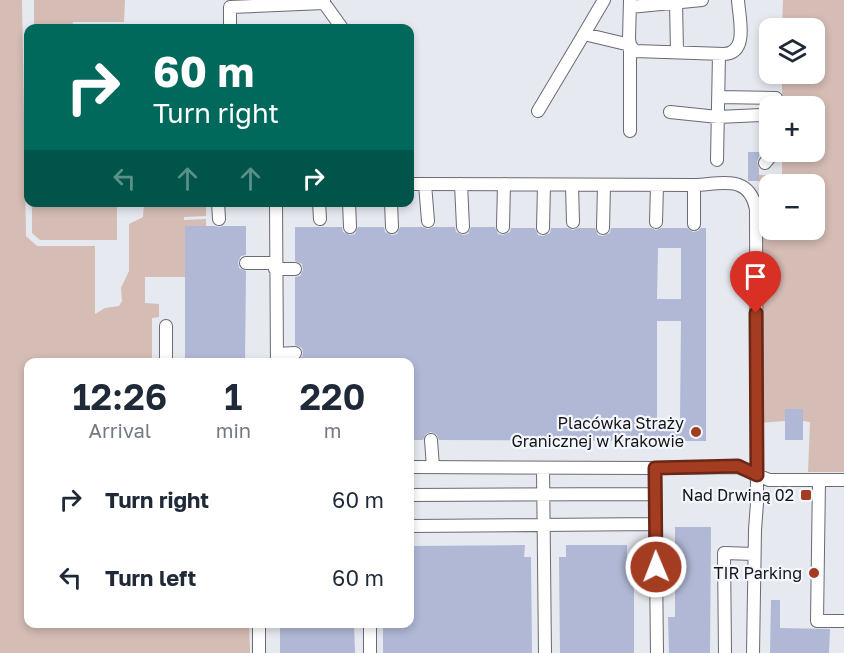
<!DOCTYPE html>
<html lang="en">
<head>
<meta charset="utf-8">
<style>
  :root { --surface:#fff; --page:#f6f6f7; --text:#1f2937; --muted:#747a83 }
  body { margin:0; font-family:"Golos Text",sans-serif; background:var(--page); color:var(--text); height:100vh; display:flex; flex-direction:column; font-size:22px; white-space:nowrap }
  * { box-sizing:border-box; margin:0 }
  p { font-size:20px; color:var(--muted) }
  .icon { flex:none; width:33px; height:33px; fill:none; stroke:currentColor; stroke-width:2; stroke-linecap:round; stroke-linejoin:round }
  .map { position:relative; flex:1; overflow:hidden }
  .side { position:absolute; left:24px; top:358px; width:390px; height:270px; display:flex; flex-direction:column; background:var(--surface); border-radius:12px; box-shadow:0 3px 9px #0003 }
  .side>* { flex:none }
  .banner { position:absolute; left:24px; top:24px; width:390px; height:183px; border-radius:12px; box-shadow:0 3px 9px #0003; background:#00695c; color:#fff; overflow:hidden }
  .controls { position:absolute; left:759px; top:18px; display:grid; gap:12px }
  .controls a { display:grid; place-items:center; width:66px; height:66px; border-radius:12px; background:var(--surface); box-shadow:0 3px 9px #0003; font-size:30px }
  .pin { position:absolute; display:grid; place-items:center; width:51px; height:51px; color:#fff; margin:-62px -26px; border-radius:50% 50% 50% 0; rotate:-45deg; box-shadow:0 0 6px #0007 }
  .pin .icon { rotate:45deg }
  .me { position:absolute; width:66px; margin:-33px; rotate:359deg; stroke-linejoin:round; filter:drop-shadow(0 0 4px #0008) }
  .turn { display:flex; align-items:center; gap:21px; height:126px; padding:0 30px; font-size:27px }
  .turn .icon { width:78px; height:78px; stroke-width:2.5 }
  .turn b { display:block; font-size:42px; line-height:51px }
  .lanes { display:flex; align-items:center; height:57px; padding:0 30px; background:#0003; justify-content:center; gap:30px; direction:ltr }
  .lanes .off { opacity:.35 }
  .eta { display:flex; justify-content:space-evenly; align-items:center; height:102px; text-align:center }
  .eta b { font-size:36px; font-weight:600; line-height:42px }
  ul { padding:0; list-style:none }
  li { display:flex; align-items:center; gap:18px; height:78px; padding:0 30px }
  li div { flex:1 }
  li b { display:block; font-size:22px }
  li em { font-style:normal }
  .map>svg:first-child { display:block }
  .green { fill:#d5bcb5; fill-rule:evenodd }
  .building { fill:#b0b8d5; fill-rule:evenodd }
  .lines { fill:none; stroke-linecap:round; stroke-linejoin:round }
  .minor-casing { stroke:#696b71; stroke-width:14 }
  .minor { stroke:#fff; stroke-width:12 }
  .route-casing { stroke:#6b2715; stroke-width:15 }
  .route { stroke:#a43c21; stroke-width:10 }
  .poi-dot { fill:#a43c21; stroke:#f4f6fd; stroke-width:2 }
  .labels { text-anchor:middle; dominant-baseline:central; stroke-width:4.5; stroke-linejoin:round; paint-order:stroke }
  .poi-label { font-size:16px; fill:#141517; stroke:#f4f6fd; text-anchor:end }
</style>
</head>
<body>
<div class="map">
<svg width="844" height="653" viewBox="0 0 844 653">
  <rect width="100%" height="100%" fill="#e7e9f0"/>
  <path class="green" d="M0,0H22L26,236L37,246H95V314L105,308L119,306L122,301L121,288L129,271V224L143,217L144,203H206V216L184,217V220L206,219V226H185V277H145V303L159,304V317L152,318V363H28V624H249L250,653H0Z
    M34,0H125L124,22H73L72,28H34Z
    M783,0H844V472H808L810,422L803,421L802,409H785V421L760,423L762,182L759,181V175H782V152H814V106H782V74H814V28H782ZM770,184H814V230H770Z
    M32,203H117V240H40L32,233Z"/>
  <path class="building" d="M748,152H759V157L757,162L759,168V181H748Z
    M185,226H215L219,227L223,226H246V255L241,256L238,262L239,268L246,271L245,363H185Z
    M295,227H342L343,232L350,235L355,234L358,227H384L385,232L392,235L397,234L400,227H423L428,229L433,227H455L456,232L463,235L468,234L471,227H495L498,234L503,235L510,232L511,228H535L538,235L543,236L550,233L551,228H568L573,230L578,228H595L598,235L603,236L610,233L611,228H651L656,230L661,228H687L693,232L698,231L701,228H706V441H683V444L673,445V441L439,440L437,435L431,432L426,434L423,440H410V363H295V361L302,357L303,353L302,348L295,345V277L300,276L303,270L302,264L295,261ZM658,248H681V299H657ZM657,321H681L680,420H657Z
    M785,409H803V440H785Z
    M675,527H711L710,653H669L668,617H675Z
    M525,545L524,557H531L532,653H383V624H410V546Z
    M566,545H627V557L634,556V653H560L559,557H566Z
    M771,600H780V628L830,629L829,653H770Z
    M280,624H354L355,653H280Z"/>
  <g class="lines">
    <g class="minor-casing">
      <path id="minor" d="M630,0L629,39L630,45L635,51L724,54C749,53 739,18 738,0
        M676,2L677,52
        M324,3L342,28
        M630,7L702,0
        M230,28V7L324,3V0
        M584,34L604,0
        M718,97L776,98
        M538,111L584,34L630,45V131
        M670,112L718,117L761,115L770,121
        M717,160L719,54
        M765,163L774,152
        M410,184L694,185C722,184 749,174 756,209L757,503L755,530L753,653
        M425,184L428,221
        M461,184L463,227
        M572,185L573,222
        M218,202L219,219
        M276,202L277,363
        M319,202L320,219
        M349,202L350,227
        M391,202L392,227
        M656,222L657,185
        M694,224V185
        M503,227L504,184
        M543,228L544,185
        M603,228L604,185
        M246,263H276
        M275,269H295
        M166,326V363
        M277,354L295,353
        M431,440L433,467
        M410,467L655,468L738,467L769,480H844
        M543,468L545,653
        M655,468L657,653
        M819,480L817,621H844
        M410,495L655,494
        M410,526L656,524
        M259,624V653
        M370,624V653
        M725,653L724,553L754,554"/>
    </g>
    <use href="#minor" class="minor"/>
  </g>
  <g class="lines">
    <g class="route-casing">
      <path id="route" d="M656,567L655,468L738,466L757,475L756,313"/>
    </g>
    <use href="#route" class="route"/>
  </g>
  <g class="poi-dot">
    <circle cx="696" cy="432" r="6"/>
    <rect x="800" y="489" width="12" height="12" rx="3"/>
    <circle cx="814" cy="573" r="6"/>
  </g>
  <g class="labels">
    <g class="poi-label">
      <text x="684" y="423">Placówka Straży<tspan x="684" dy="18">Granicznej w Krakowie</tspan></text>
      <text x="794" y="495">Nad Drwiną 02</text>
      <text x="802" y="573">TIR Parking</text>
    </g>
  </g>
</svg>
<div class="controls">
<a><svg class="icon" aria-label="layers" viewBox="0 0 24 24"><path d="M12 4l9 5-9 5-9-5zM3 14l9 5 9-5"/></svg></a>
<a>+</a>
<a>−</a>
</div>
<div class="pin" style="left:756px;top:313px;background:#d93025"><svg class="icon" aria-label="arrive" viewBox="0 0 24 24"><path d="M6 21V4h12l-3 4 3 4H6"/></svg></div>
<svg class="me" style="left:656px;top:567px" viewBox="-20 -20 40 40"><circle r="17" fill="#a43c21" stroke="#fff" stroke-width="3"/><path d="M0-11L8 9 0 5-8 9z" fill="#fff"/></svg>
<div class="banner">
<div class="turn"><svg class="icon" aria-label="right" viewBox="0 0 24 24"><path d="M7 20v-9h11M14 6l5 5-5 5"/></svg><div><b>60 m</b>Turn right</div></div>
<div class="lanes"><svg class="icon off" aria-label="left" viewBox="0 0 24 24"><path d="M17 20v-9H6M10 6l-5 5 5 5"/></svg><svg class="icon off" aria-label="ahead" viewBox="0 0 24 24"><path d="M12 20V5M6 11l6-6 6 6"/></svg><svg class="icon off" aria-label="ahead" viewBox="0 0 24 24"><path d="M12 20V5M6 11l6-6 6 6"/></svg><svg class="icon" aria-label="right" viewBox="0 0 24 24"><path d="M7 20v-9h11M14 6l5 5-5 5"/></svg></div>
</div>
<section class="side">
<div class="eta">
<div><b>12:26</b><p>Arrival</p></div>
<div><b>1</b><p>min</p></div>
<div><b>220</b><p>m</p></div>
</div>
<ul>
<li><svg class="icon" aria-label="right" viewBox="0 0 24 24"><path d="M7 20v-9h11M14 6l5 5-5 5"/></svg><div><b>Turn right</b></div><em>60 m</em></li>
<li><svg class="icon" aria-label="left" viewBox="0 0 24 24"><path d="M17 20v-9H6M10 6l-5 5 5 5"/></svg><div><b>Turn left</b></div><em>60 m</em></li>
</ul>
</section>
</div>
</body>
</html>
